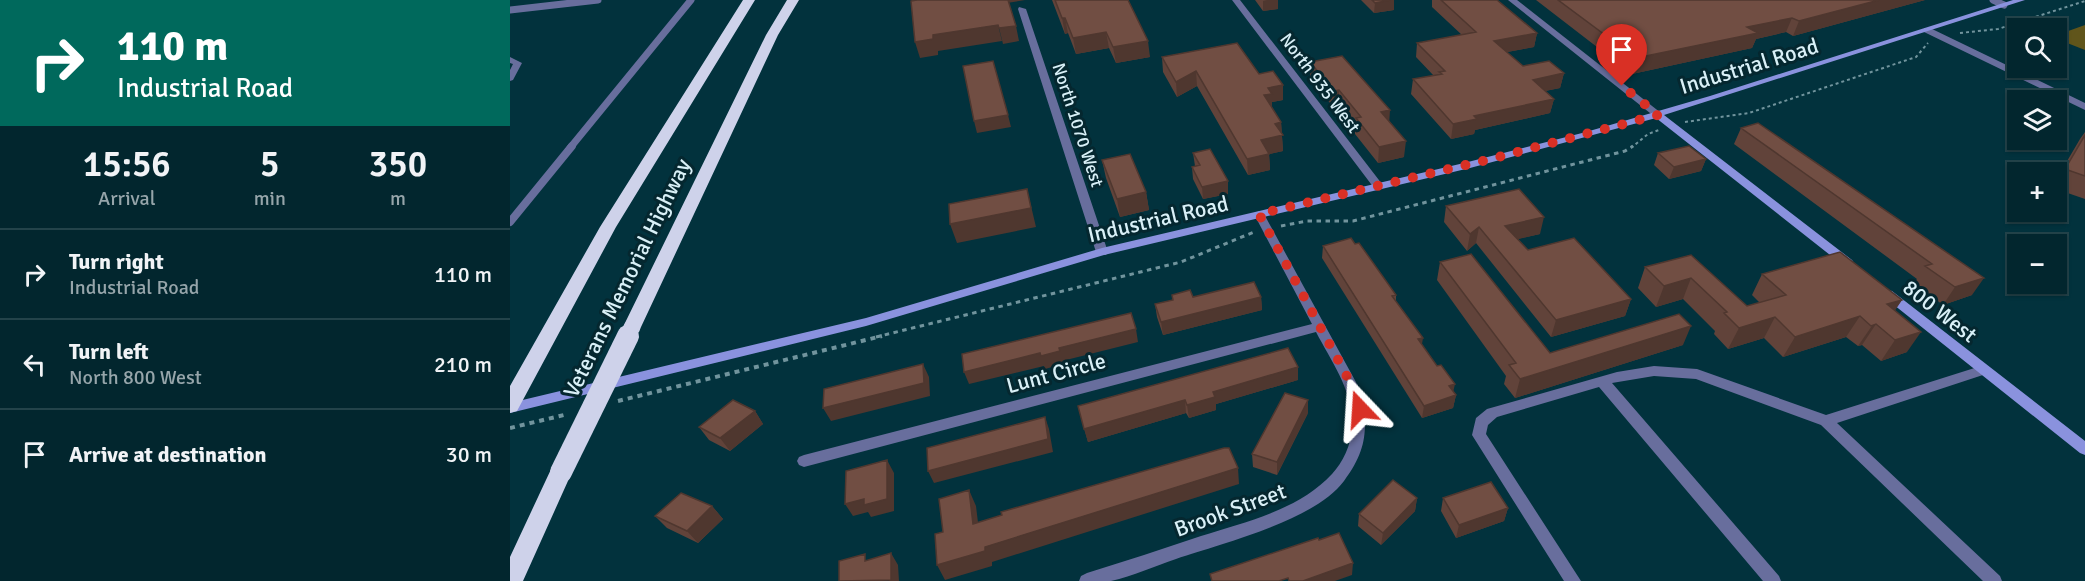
<!DOCTYPE html>
<html lang="en">
<head>
<meta charset="utf-8">
<style>
  :root { --surface:#02262e; --page:#10323a; --text:#f1f3f6; --muted:#96a5aa; --line:#23434a }
  body { margin:0; font-family:Signika,sans-serif; background:var(--page); color:var(--text); height:100vh; display:flex; flex-direction:column; font-size:22px; white-space:nowrap }
  * { box-sizing:border-box; margin:0 }
  p { font-size:20px; color:var(--muted) }
  .icon { flex:none; width:33px; height:33px; fill:none; stroke:currentColor; stroke-width:2; stroke-linecap:round; stroke-linejoin:round }
  .map { position:relative; flex:1; overflow:hidden }
  .details { display:flex; flex-direction:column; background:var(--surface); width:510px }
  .details>* { flex:none }
  .banner { background:#00695c; color:#fff; overflow:hidden }
  .buttons { position:absolute; left:1497px; top:18px; display:grid; gap:12px }
  .buttons a { display:grid; place-items:center; width:60px; height:60px; border-radius:0px; background:var(--surface); box-shadow:0 2px 4px #0004,0 0 0 2px var(--line); font-size:30px }
  .pin { position:absolute; display:grid; place-items:center; width:51px; height:51px; color:#fff; margin:-62px -26px; border-radius:50% 50% 50% 0; rotate:-45deg; box-shadow:0 0 6px #0007 }
  .pin .icon { rotate:45deg }
  .me { position:absolute; width:66px; margin:-33px; rotate:340deg; stroke-linejoin:round; filter:drop-shadow(0 0 4px #0008) }
  .turn { display:flex; align-items:center; gap:21px; height:126px; padding:0 18px; font-size:27px }
  .turn .icon { width:78px; height:78px; stroke-width:2.5 }
  .turn b { display:block; font-size:42px; line-height:51px }
  .eta { display:flex; justify-content:space-evenly; align-items:center; height:102px; text-align:center }
  .eta b { font-size:36px; font-weight:600; line-height:42px }
  ul { padding:0; list-style:none }
  li { display:flex; align-items:center; gap:18px; height:90px; padding:0 18px; border-top:2px solid var(--line) }
  li div { flex:1 }
  li b { display:block; font-size:22px }
  li em { font-style:normal }
  main { display:flex; flex:1; min-height:0 }
  .map>svg:first-child { display:block }
  .green { fill:#60551b }
  .lines { fill:none; stroke-linecap:round; stroke-linejoin:round }
  .path-far2 { stroke:#71949d; stroke-width:2; stroke-dasharray:3 3; stroke-linecap:butt }
  .path-far1 { stroke:#71949d; stroke-width:3; stroke-dasharray:4.5 4.5; stroke-linecap:butt }
  .path { stroke:#71949d; stroke-width:4; stroke-dasharray:5 5; stroke-linecap:butt }
  .lane-far1 { stroke:#686e9d; stroke-width:7 }
  .lane { stroke:#686e9d; stroke-width:8 }
  .street { fill:#686e9d; fill-rule:evenodd }
  .secondary { fill:#8a92de; fill-rule:evenodd }
  .highway { fill:#ced2ea; fill-rule:evenodd }
  .highway-bridge-far1 { stroke:#ced2ea; stroke-width:16 }
  .highway-bridge { stroke:#ced2ea; stroke-width:22 }
  .wall { fill:#61433a }
  .shaded-wall { fill:#4f372f }
  .building { fill:#714e43; stroke:#4f372f; stroke-width:1.5 }
  .route { stroke:#d93025; stroke-width:10; stroke-dasharray:0 18 }
  .labels { text-anchor:middle; dominant-baseline:central; stroke-width:6; stroke-linejoin:round; paint-order:stroke }
  .far-street-label { font-size:18px; fill:#d9f0f7; stroke:#05272f }
  .street-label { font-size:22px; fill:#d9f0f7; stroke:#05272f }
</style>
</head>
<body>
<main>
<section class="details">
<div class="banner">
<div class="turn"><svg class="icon" aria-label="right" viewBox="0 0 24 24"><path d="M7 20v-9h11M14 6l5 5-5 5"/></svg><div><b>110 m</b>Industrial Road</div></div>
</div>
<div class="eta">
<div><b>15:56</b><p>Arrival</p></div>
<div><b>5</b><p>min</p></div>
<div><b>350</b><p>m</p></div>
</div>
<ul>
<li><svg class="icon" aria-label="right" viewBox="0 0 24 24"><path d="M7 20v-9h11M14 6l5 5-5 5"/></svg><div><b>Turn right</b><p>Industrial Road</p></div><em>110 m</em></li>
<li><svg class="icon" aria-label="left" viewBox="0 0 24 24"><path d="M17 20v-9H6M10 6l-5 5 5 5"/></svg><div><b>Turn left</b><p>North 800 West</p></div><em>210 m</em></li>
<li><svg class="icon" aria-label="arrive" viewBox="0 0 24 24"><path d="M6 21V4h12l-3 4 3 4H6"/></svg><div><b>Arrive at destination</b></div><em>30 m</em></li>
</ul>
</section>
<div class="map">
<svg width="1575" height="581" viewBox="0 0 1575 581">
  <rect width="100%" height="100%" fill="#02323d"/>
  <path class="green" d="M1575,25V50L1547,39V35Z"/>
  <g class="lines">
    <path class="path-far2" d="M1450,33L1488,29L1575,1
      M1175,122L1239,113L1406,57L1418,43
      M1121,148L1138,134L1149,130"/>
    <path class="path-far1" d="M771,226L797,221H843L1115,151L1123,146
      M366,337L671,262L744,232"/>
    <path class="path" d="M108,401L372,336
      M0,428L58,414"/>
    <path class="lane-far1" d="M1483,0L1494,5
      M0,10L88,0
      M60,148L181,0"/>
    <path class="lane" d="M0,222L62,146"/>
    <path class="street" d="M722,0H730L872,184L873,186L872,188H864Z
      M998,0H1007L1151,113V117H1145Z
      M509,7L516,9L598,252L596,255H588L586,252L508,9Z
      M1414,28H1420L1575,103V110L1414,32Z
      M0,57L12,63L3,80L0,81V70L3,64L0,63Z
      M749,211L754,214L853,395C857,431 857,450 834,481C804,521 713,543 666,559C645,566 623,576 601,581C591,581 579,581 569,581L571,576L577,573C615,561 653,549 691,536C735,522 789,510 822,474C833,462 841,445 842,429C845,393 821,361 806,332L294,467L289,465L287,461L289,457L294,455L802,324L744,214Z
      M1474,365L1479,367L1481,370L1479,373L1327,423L1490,576L1492,581H1473L1311,425L1186,379L1144,376L1102,383L1269,576L1271,581H1253L1089,387L987,417L978,425L976,434L1071,581H1054L962,435L966,418L977,409L1107,372L1144,366L1187,369L1316,415Z"/>
    <path class="secondary" d="M1503,0H1515L1154,115L1342,260L1344,263L1342,266H1334L1146,118L960,168L594,255L356,326L0,413V403L356,318L592,248L954,163L1076,132L1200,96Z
      M1378,290L1382,291L1575,441V455L1570,453L1374,297L1372,294Z"/>
    <path class="highway" d="M233,0H245L106,227L7,411L0,413V386L90,227Z
      M277,0H289L268,35L131,327L129,332L122,334L115,332L113,327L256,35Z
      M51,463L59,465L62,472L13,581H0V557L43,465Z"/>
    <path class="highway-bridge-far1" d="M117,337L122,327"/>
    <path class="highway-bridge" d="M51,472L118,336"/>
  </g>
  <path class="wall" d="M542,0H618L640,57L606,63L599,48L566,54L558,33L555,34Z
    M745,0H768V9L753,11Z
    M851,0H884V10L864,13Z
    M922,0H987L1027,33L1024,47L997,52L1013,66L1054,73L1050,88L1035,91L1044,99L1040,113L965,130L964,134L941,139L901,94L903,79L924,76L906,57L907,43L952,35L922,7Z
    M1026,0H1415L1283,36L1276,32L1246,39L1242,48L1122,74Z
    M1508,45V60L1500,56Z
    M652,57L749,74L773,100L762,102V109L771,122L773,151L759,154L760,170L738,175L687,86L667,97L653,72Z
    M800,62L879,122L894,157L868,163L845,134V126L829,106L823,107L800,77Z
    M1248,123L1462,295L1433,305L1404,283L1407,279L1224,144L1231,128Z
    M1575,132V199L1546,189V180L1570,139Z
    M683,153L718,181V194L693,199L683,179L682,167L685,166Z
    M1148,153L1196,159L1191,171L1159,179L1144,165Z
    M592,160L636,192L639,210L610,217L596,178Z
    M936,206L1030,234L1007,239L1018,250L1121,299L1115,316L1041,337L966,243L957,251L934,222Z
    M845,244L886,295V302L912,345L946,395L943,408L912,418L812,258L813,246Z
    M1181,255L1237,306L1250,303L1242,295L1252,274L1392,300L1384,310L1397,352L1371,361L1352,345L1348,346L1336,337L1273,357L1254,338L1218,349L1204,334L1205,331L1173,299L1146,307L1128,288L1135,267Z
    M930,262L1040,353L1173,345L1005,398L994,384L996,376L927,280Z
    M662,295L683,297H751L752,310L653,335L647,317L645,304L663,300Z
    M788,380L706,404V410L679,418L676,413L578,442L568,406Z
    M245,411L253,424L220,451L199,440L189,427Z
    M798,413L767,475L743,467L742,454Z
    M907,498L905,511L871,545L848,526L849,514Z
    M933,498L998,508L994,521L946,538L931,511Z
    M202,506L213,519L188,543L157,528L145,516Z"/>
  <path class="shaded-wall" d="M497,0H515L497,3Z
    M757,0H768V9L753,11V1Z
    M880,0H884V10L864,13L865,3Z
    M1369,0H1415L1283,36L1289,21Z
    M552,18H555L558,33L555,34Z
    M1282,18L1276,32L1246,39L1242,48L1122,74L1126,58L1237,27Z
    M488,25L492,41L428,51V55L410,58L405,42L423,35Z
    M506,26L509,41L493,44L489,28Z
    M596,32L599,48L566,54L563,38Z
    M1027,33L1024,47L982,55L984,41Z
    M638,41L640,57L606,63L603,47Z
    M1555,51L1547,62H1546V52Z
    M686,71L687,86L667,97L666,82Z
    M1054,73L1050,88L1020,94L1023,80Z
    M773,85V100L762,102V109L754,95L758,88Z
    M829,90V106L823,107L824,91Z
    M1044,99L1040,113L965,130L964,134L941,139L943,124L964,116Z
    M880,110L879,126L871,112Z
    M498,115L501,127L467,133L464,121Z
    M771,122L773,151L751,156V140L765,124Z
    M896,141L894,157L868,163L869,147Z
    M759,154L760,170L738,175L737,159Z
    M1196,159L1191,171L1159,179L1164,167Z
    M718,181V194L693,199L692,187Z
    M517,189L526,227L447,243L440,224Z
    M636,192L639,210L610,217L607,199Z
    M1034,217L1030,234L992,243L995,226Z
    M969,227L966,243L957,251L960,234Z
    M1181,278L1173,299L1146,307L1154,286Z
    M1474,278L1462,295L1433,305L1445,287Z
    M751,297L752,310L653,335L651,322Z
    M1121,299L1115,316L1041,337L1046,320Z
    M1392,300L1378,321L1366,324L1352,345L1348,346L1377,304Z
    M1350,316L1336,337L1273,357L1285,337Z
    M1265,317L1254,338L1218,349L1229,328Z
    M1181,326L1173,345L1005,398L1010,379Z
    M626,329L628,342L552,361L549,348Z
    M1411,332L1397,352L1371,361L1385,340Z
    M913,338L911,350L908,339Z
    M550,351L553,364L535,369L534,366L459,384L454,372L530,353Z
    M413,364L419,377L420,396L321,421L313,408Z
    M788,367V380L706,404V410L679,418L677,405L703,392Z
    M945,384L942,397L946,395L943,408L912,418L914,406L939,386Z
    M675,400L676,413L578,442L574,429Z
    M798,400V413L767,475V462Z
    M245,411L253,424L220,451L210,438Z
    M535,417L539,429L543,452L424,483L418,471Z
    M377,460L384,473V511L361,517L358,512L343,516L335,504Z
    M728,468L729,484L482,562V566L435,580L427,565L475,547Z
    M459,490L466,506L470,539L463,524Z
    M907,498L905,511L871,545L873,533Z
    M202,506L213,519L188,543L177,531Z
    M998,508L994,521L946,538L949,525Z
    M381,553L388,565L389,581H379Z
    M843,563L842,575L825,581H793Z"/>
  <path class="building" d="M407,0H498L506,26L489,28L488,25L423,35V39L405,42L401,1Z
    M545,0H618L638,41L603,47L596,32L563,38L555,18H552Z
    M862,0H880L865,3Z
    M931,0H987L1027,33L984,41L1013,66L1039,61L1054,73L1023,80L1044,99L964,116L967,119L943,124L903,79L932,74L929,72L935,71L907,43L966,32Z
    M1048,0H1369L1289,21L1282,18L1237,27L1248,33L1126,58Z
    M727,43L749,74L763,71L773,85L758,88L762,94L754,95L771,122L765,124L773,135L751,140L759,154L737,159L686,71L666,82L652,57Z
    M1546,47L1555,51L1546,52Z
    M832,56L880,110L871,112L896,141L869,147L846,118L851,117L829,90L824,91L800,62Z
    M483,61L498,115L464,121L453,66Z
    M1248,123L1474,278L1445,287L1415,266L1422,264L1231,128Z
    M1575,135V176L1555,169Z
    M1179,146L1196,159L1164,167L1148,153Z
    M700,149L718,181L692,187L682,167L690,165L683,153Z
    M620,154L636,192L607,199L592,160Z
    M517,189L521,208L440,224L439,204Z
    M1009,189L1034,217L995,226L1018,250L1064,238L1121,299L1046,320L969,227L960,234L936,206Z
    M841,238L845,244L849,243L886,295L882,296L913,338L908,339L927,366L931,365L945,384L939,386L946,395L914,406L813,246Z
    M1330,252L1392,300L1377,304L1411,332L1385,340L1366,324L1361,326L1350,316L1285,337L1265,317L1229,328L1214,313L1217,312L1181,278L1154,286L1135,267L1181,255L1237,306L1276,295L1252,274Z
    M961,254L1040,353L1169,314L1181,326L1010,379L999,365L1006,363L930,262Z
    M744,282L751,297L651,322L645,304L663,300L662,295L680,290L683,297Z
    M621,313L626,329L549,348L550,351L531,356L530,353L454,372L452,354Z
    M778,348L788,367L703,392L705,397L677,405L675,400L574,429L568,406Z
    M413,364L414,383L313,408L314,389Z
    M775,393L798,400L767,462L742,454Z
    M223,400L245,411L210,438L189,427Z
    M535,417L538,439L418,471L417,448Z
    M714,448H719L728,468L475,547V551L427,565L425,534L433,532L429,499L459,490L463,524L492,515L491,512Z
    M377,460V499L354,505V499L335,504L336,471Z
    M883,480L907,498L873,533L849,514Z
    M981,482L998,508L949,525L933,498Z
    M171,493L202,506L177,531L145,516Z
    M829,533L843,563L793,581H779L778,578L769,581H702L700,574L808,538L809,540Z
    M381,553V580L329,581V561L355,554V561Z"/>
  <g class="lines">
    <path class="route" d="M850,409L840,382L749,214L977,160L1148,115L1112,86"/>
  </g>
  <g class="labels">
    <g class="far-street-label">
      <text transform="translate(810 83) rotate(53)">North 935 West</text>
      <text transform="translate(568 125) rotate(72)">North 1070 West</text>
    </g>
    <g class="street-label">
      <text transform="translate(1239 66) rotate(-17)">Industrial Road</text>
      <text transform="translate(648 219) rotate(-13)">Industrial Road</text>
      <text transform="translate(117 278) rotate(-64)">Veterans Memorial Highway</text>
      <text transform="translate(1430 311) rotate(38)">800 West</text>
      <text transform="translate(546 373) rotate(-15)">Lunt Circle</text>
      <text transform="translate(720 510) rotate(-20)">Brook Street</text>
    </g>
  </g>
</svg>
<div class="buttons">
<a><svg class="icon" aria-label="search" viewBox="0 0 24 24"><circle cx="10" cy="10" r="6"/><path d="M15 15l6 6"/></svg></a>
<a><svg class="icon" aria-label="layers" viewBox="0 0 24 24"><path d="M12 4l9 5-9 5-9-5zM3 14l9 5 9-5"/></svg></a>
<a>+</a>
<a>−</a>
</div>
<div class="pin" style="left:1112px;top:86px;background:#d93025"><svg class="icon" aria-label="arrive" viewBox="0 0 24 24"><path d="M6 21V4h12l-3 4 3 4H6"/></svg></div>
<svg class="me" style="left:850px;top:409px" viewBox="-20 -20 40 40"><path d="M0-17L14 15 0 8-14 15z" fill="#d93025" stroke="#fff" stroke-width="4"/></svg>
</div>
</main>
</body>
</html>
